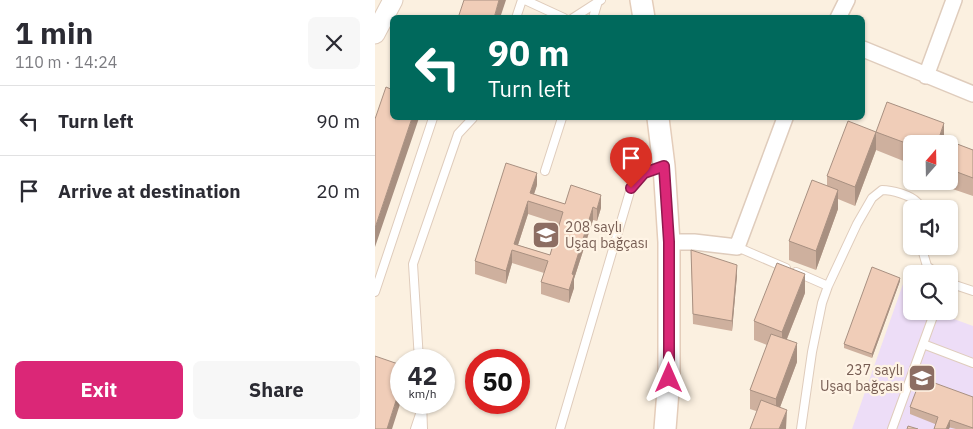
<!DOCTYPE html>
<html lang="en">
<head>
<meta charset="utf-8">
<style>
  :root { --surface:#fff; --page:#f7f7f7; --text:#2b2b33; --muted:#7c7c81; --line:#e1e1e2; --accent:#db2777 }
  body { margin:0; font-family:"IBM Plex Sans",sans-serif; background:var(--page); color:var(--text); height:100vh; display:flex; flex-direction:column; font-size:19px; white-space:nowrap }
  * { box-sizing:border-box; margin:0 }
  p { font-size:16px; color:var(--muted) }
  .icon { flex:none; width:28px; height:28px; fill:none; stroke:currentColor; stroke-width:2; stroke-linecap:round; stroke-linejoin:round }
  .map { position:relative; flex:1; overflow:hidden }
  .sheet { display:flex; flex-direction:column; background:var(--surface); width:375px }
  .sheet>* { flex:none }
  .top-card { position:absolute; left:15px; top:15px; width:475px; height:105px; border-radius:8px; box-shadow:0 1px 4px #0004; background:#00695c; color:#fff; overflow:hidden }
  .needle { width:32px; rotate:20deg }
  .fabs { position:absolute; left:528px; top:135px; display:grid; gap:10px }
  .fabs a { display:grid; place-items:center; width:55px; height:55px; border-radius:8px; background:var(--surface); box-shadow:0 1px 4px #0004; font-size:25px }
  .speed { position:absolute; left:15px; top:349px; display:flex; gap:10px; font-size:25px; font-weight:700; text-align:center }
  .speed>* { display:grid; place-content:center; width:65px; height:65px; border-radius:50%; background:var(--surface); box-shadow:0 1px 4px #0004; line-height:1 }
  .speed small { font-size:12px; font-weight:400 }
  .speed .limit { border:8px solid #d22; background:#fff; color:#111 }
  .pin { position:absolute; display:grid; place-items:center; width:42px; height:42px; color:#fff; margin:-51px -21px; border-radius:50% 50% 50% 0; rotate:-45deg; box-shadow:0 0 5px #0007 }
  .pin .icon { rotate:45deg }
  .me { position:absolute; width:55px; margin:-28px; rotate:0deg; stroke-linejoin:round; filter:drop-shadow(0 0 4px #0008) }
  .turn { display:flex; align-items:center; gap:18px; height:105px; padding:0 15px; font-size:22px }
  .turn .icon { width:65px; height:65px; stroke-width:2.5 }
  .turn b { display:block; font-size:35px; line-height:42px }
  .round { display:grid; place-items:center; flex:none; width:52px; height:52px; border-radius:8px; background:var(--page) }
  .overview { display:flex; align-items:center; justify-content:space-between; height:85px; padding:0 15px }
  h1 { font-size:30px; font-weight:700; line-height:38px }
  .primary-button { display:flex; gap:10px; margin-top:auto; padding:10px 15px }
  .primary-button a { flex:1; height:58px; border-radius:8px; background:var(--accent); color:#fff; font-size:20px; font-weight:700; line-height:58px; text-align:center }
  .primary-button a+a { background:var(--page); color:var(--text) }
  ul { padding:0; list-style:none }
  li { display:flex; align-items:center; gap:15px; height:70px; padding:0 15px; border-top:1px solid var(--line) }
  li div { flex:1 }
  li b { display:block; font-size:19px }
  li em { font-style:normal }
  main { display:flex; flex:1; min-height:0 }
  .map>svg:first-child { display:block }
  .education { fill:#edddf7 }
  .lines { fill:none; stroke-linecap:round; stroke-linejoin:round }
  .service-casing { stroke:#dfccbc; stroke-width:10 }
  .minor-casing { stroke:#dfccbc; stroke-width:18 }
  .tertiary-casing { stroke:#dfccbc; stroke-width:21 }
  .secondary-casing { stroke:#e4cdba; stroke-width:24 }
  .service { stroke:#fff; stroke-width:8 }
  .minor { stroke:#fff; stroke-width:15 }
  .tertiary { stroke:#fff; stroke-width:19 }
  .secondary { stroke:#fff; stroke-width:21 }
  .wall { fill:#ceb09e; fill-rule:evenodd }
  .shaded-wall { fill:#a89081 }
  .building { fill:#f0cdb8; stroke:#a89081; fill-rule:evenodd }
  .route-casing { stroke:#8e194d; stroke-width:12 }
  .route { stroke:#db2777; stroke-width:9 }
  .labels { text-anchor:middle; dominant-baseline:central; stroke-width:4.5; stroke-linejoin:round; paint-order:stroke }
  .education-label { font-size:14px; fill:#785e54; stroke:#fff4e5; text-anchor:start }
</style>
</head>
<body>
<main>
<section class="sheet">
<div class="overview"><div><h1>1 min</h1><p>110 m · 14:24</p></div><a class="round"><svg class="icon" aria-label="close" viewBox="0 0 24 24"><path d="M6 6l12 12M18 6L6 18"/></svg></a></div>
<ul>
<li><svg class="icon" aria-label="left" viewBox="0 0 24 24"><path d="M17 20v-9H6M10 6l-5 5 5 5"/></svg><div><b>Turn left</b></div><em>90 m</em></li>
<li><svg class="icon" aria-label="arrive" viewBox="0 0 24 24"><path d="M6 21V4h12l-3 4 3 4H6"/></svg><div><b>Arrive at destination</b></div><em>20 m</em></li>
</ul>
<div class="primary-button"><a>Exit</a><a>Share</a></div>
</section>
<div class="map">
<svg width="598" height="429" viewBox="0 0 598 429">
  <rect width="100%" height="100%" fill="#fbf0e0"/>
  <path class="education" d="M528,284L536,287V311H557L598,326V429H477Z"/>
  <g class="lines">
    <g class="service-casing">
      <path id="service" d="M150,0L189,18
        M141,18L147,0
        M198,18L226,0
        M218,18L223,1
        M170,171L187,118
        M546,246L552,266L562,274
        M362,247L411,268
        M421,272L453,286
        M574,283L598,291
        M0,292L58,118
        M548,344L598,363
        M44,360L38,264L83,134L98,118
        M47,402L48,429
        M40,429L45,414
        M185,429L256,188L269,173L288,166
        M426,429L437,352L447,303L453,286L482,224L497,198L507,190C517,190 535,195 542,202C543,202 546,208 546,209
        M517,429L560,311"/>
    </g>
    <g class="minor-casing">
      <path id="minor" d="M463,18L472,0
        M488,49L598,94
        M551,76L579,0
        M294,242H319L362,247L410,118"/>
    </g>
    <g class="tertiary-casing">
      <path id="tertiary" d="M0,34L18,0"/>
    </g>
    <g class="secondary-casing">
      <path id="secondary" d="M266,0L269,18
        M283,118L289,166L294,242V378L290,429"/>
    </g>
    <use href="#service" class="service"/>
    <use href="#minor" class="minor"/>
    <use href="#tertiary" class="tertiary"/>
    <use href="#secondary" class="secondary"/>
  </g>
  <path class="wall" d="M501,132L569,139L598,150V196L560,183V181H574V144H536V164L501,150L480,206L463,199V209L441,270L414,260V241L452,186V176Z
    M162,185L159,194L190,204L226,208L222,221L218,220L199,279V288L194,303L166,294V282L169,273L137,263L131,284L100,274V261ZM153,214L184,224L175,255L143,245Z
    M316,250L362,275L357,331L318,324Z
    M525,281L497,358L469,348V344Z
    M430,293L412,339L422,362L405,407L381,411L375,409V390L392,345L379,340V321Z
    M598,397V429H581L560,424L535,414V407Z"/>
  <path class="shaded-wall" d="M124,0H131L125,18H119Z
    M37,118H44L0,247V228Z
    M569,123V144H562Z
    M501,132V150L480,206V187Z
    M162,173V185L156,203L155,193Z
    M463,190V209L441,270V251Z
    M226,195V208L222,221V209Z
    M153,201V214L141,251L139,244Z
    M218,207V220L199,279V288L194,303V290L197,274Z
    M137,250V263L131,284V271Z
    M362,265V275L357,331V321Z
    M430,274V293L407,351V332Z
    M525,278V281L497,358V354Z
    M422,343V362L401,418V399Z
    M26,385V401L17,429H12Z
    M412,410L411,429H404Z
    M575,420V427L574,429H571Z"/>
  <path class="building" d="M89,0H124L119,18H83Z
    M11,87L18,90V118H37L0,228V119Z
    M512,102L569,123L562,144H536V145L501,132L480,187L452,176L473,121L501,132Z
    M569,139L598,150V178L574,169V144H568Z
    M131,163L162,173L155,193L190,204L196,185L226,195L222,209L218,207L197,274L199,275L194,290L166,282L173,261L137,250L131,271L100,261ZM153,201L188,212L175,255L139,244Z
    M437,180L463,190L441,251L414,241Z
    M316,250L362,265L357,321L318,314Z
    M402,263L430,274L407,332L379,321Z
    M497,267L525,278L497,354L469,344Z
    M396,334L422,343L401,399L375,390Z
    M0,356L26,365V385L12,429H0Z
    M546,378L598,397V428L575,420L571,429H559L563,417L535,407Z
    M386,400L412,410L404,429H375Z
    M533,426L543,429H532Z"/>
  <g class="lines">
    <g class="route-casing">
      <path id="route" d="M256,188L269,173L289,166L294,242V378"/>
    </g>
    <use href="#route" class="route"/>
  </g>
  <defs>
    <g id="school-square" transform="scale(1.4375)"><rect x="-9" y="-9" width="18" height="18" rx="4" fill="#8d6e63" stroke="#fff4e5"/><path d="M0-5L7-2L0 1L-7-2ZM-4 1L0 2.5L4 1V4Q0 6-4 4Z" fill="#fff"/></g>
  </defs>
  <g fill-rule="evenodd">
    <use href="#school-square" x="171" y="235"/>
    <use href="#school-square" x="547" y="378"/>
  </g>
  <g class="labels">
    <g class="education-label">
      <text x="190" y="227">208 saylı<tspan x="190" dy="16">Uşaq bağçası</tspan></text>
      <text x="528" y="370" text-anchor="end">237 saylı<tspan x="528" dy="16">Uşaq bağçası</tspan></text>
    </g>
  </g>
</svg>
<div class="fabs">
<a><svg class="needle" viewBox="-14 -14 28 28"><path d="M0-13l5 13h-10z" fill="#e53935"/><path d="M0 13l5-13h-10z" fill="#7c7c81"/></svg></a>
<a><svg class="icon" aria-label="sound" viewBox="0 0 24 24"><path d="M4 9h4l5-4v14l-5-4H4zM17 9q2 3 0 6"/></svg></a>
<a><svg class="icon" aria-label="search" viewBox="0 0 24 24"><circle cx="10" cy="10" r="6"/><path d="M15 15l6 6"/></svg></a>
</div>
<div class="speed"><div>42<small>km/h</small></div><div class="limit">50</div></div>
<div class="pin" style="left:256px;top:188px;background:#d93025"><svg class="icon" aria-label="arrive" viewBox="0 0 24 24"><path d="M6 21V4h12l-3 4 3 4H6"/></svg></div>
<svg class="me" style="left:294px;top:378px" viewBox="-20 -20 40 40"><path d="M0-17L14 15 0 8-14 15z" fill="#db2777" stroke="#fff" stroke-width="4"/></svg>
<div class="top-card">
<div class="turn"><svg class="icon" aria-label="left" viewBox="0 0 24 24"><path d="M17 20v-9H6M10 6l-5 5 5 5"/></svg><div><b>90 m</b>Turn left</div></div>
</div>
</div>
</main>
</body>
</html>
